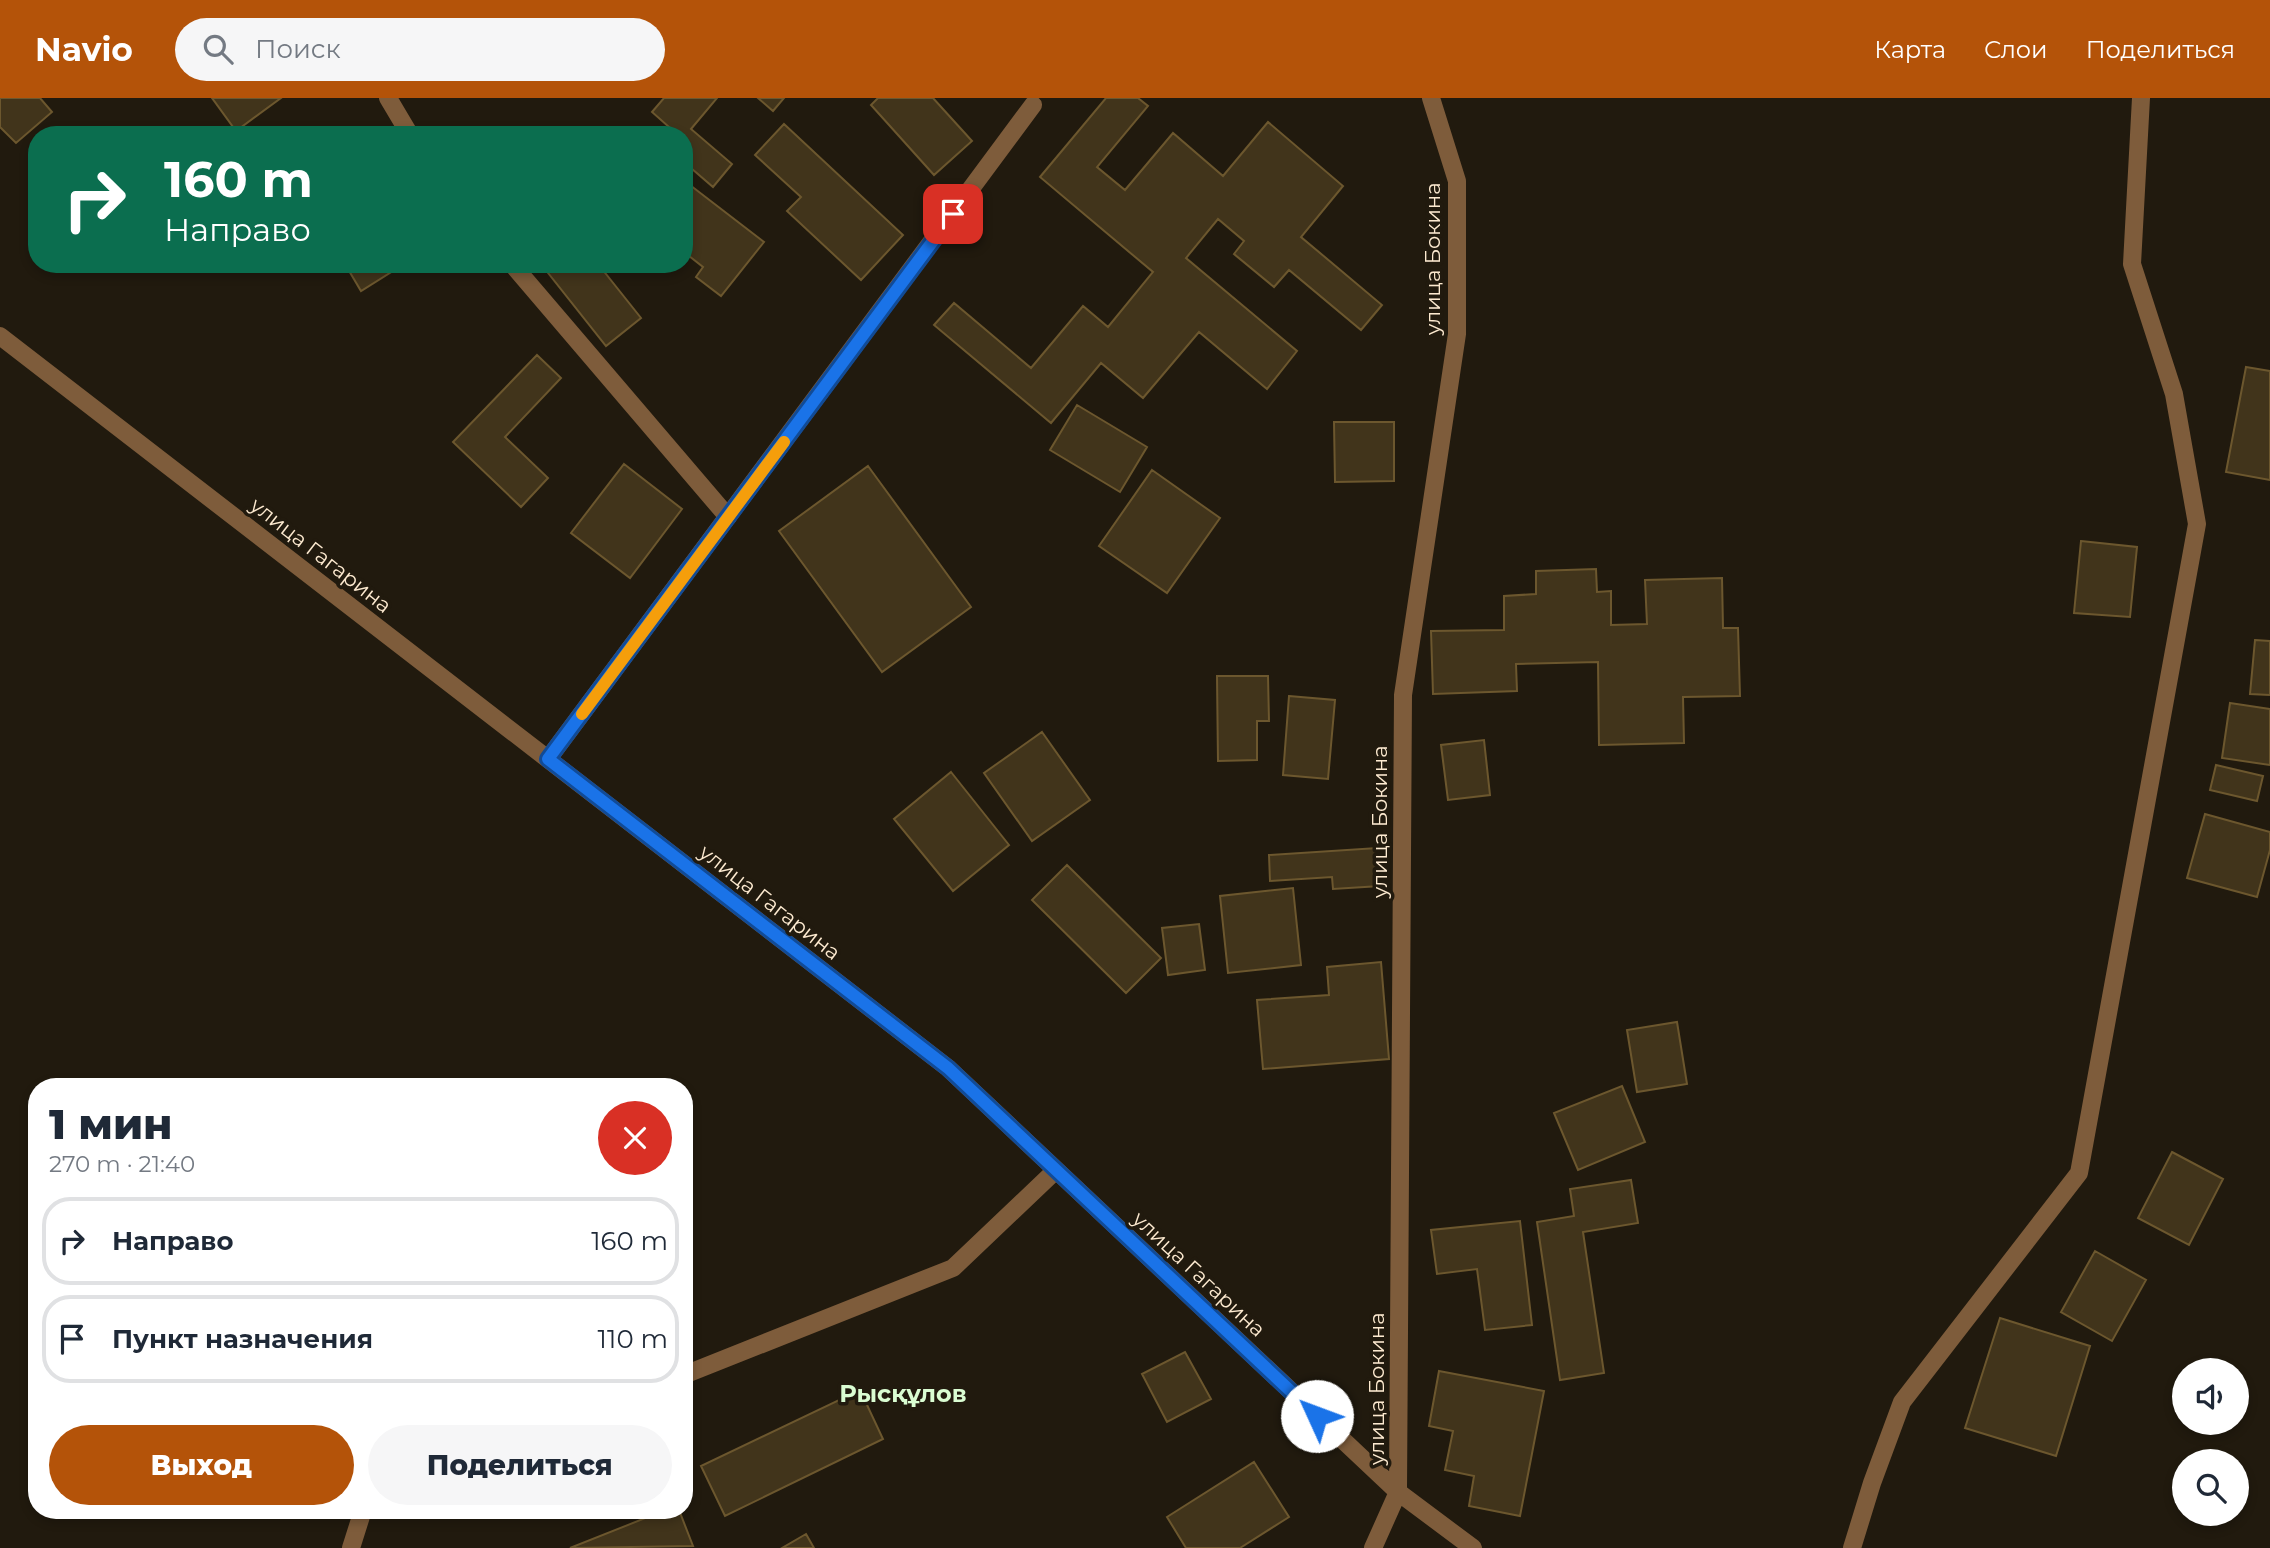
<!DOCTYPE html>
<html lang="ru">
<head>
<meta charset="utf-8">
<style>
  :root { --surface:#fff; --page:#f6f6f7; --text:#1f2937; --muted:#747a83; --line:#e0e1e3; --accent:#b45309 }
  body { margin:0; font-family:Montserrat,sans-serif; background:var(--page); color:var(--text); height:100vh; display:flex; flex-direction:column; font-size:26px; white-space:nowrap }
  * { box-sizing:border-box; margin:0 }
  p { font-size:23px; color:var(--muted) }
  .icon { flex:none; width:38px; height:38px; fill:none; stroke:currentColor; stroke-width:2; stroke-linecap:round; stroke-linejoin:round }
  .map { position:relative; flex:1; overflow:hidden }
  .sheet { position:absolute; left:28px; top:980px; width:665px; height:441px; display:flex; flex-direction:column; background:var(--surface); border-radius:28px; box-shadow:0 4px 10px #0003 }
  .sheet>* { flex:none }
  .top-card { position:absolute; left:28px; top:28px; width:665px; height:147px; border-radius:28px; box-shadow:0 4px 10px #0003; background:#0b6e4f; color:#fff; overflow:hidden }
  .buttons { position:absolute; left:2172px; top:1260px; display:grid; gap:14px }
  .buttons a { display:grid; place-items:center; width:77px; height:77px; border-radius:50%; background:var(--surface); box-shadow:0 4px 10px #0003; font-size:35px }
  .pin { position:absolute; display:grid; place-items:center; width:60px; height:60px; color:#fff; margin:-30px; border-radius:14px; box-shadow:0 4px 10px #0006 }
  .me { position:absolute; width:77px; margin:-38px; rotate:313deg; stroke-linejoin:round; filter:drop-shadow(0 0 5px #0008) }
  .turn { display:flex; align-items:center; gap:24px; height:147px; padding:0 21px; font-size:32px }
  .turn .icon { width:91px; height:91px; stroke-width:2.5 }
  .turn b { display:block; font-size:49px; line-height:60px }
  .round { display:grid; place-items:center; flex:none; width:74px; height:74px; border-radius:37px; background:var(--page) }
  .headline { display:flex; align-items:center; justify-content:space-between; height:119px; padding:0 21px }
  h1 { font-size:42px; font-weight:800; line-height:52px }
  .button { display:flex; gap:14px; margin-top:auto; padding:14px 21px }
  .button a { flex:1; height:80px; border-radius:42px; background:var(--accent); color:#fff; font-size:28px; font-weight:800; line-height:80px; text-align:center }
  .button a+a { background:var(--page); color:var(--text) }
  ul { padding:0; list-style:none }
  li { display:flex; align-items:center; gap:21px; height:88px; margin:0 14px 10px; padding:0 7px; border:4px solid var(--line); border-radius:28px }
  li div { flex:1 }
  li b { display:block; font-size:26px }
  li em { font-style:normal }
  header { display:flex; align-items:center; gap:42px; box-sizing:border-box; height:98px; padding:0 35px; background:var(--accent); color:#fff }
  header strong { font-size:33px }
  nav { display:flex; gap:38px; margin-inline-start:auto; font-size:24px }
  .search { width:490px; height:63px; background:var(--page); display:flex; align-items:center; gap:18px; box-sizing:border-box; padding:0 24px; border-radius:38px; color:var(--muted); font-size:26px }
  .map>svg:first-child { display:block }
  .building { fill:#41341b; stroke:#6c572e; stroke-width:2 }
  .lines { fill:none; stroke-linecap:round; stroke-linejoin:round }
  .minor { stroke:#7e5c3b; stroke-width:18 }
  .route-casing { stroke:#114b97; stroke-width:18 }
  .route { stroke:#1a73e8; stroke-width:12 }
  .slow { stroke:#f59e0b; stroke-width:12 }
  .labels { text-anchor:middle; dominant-baseline:central; stroke-width:7; stroke-linejoin:round; paint-order:stroke }
  .street-label { font-size:21px; fill:#fdead0; stroke:#211a0e }
  .quarter-label { font-size:24px; font-weight:bold; fill:#dafdd2; stroke:#211a0e }
</style>
</head>
<body>
<header>
<strong>Navio</strong>
<div class="search"><svg class="icon" aria-label="search" viewBox="0 0 24 24"><circle cx="10" cy="10" r="6"/><path d="M15 15l6 6"/></svg>Поиск</div>
<nav><a>Карта</a><a>Слои</a><a>Поделиться</a></nav>
</header>
<div class="map">
<svg width="2270" height="1450" viewBox="0 0 2270 1450">
  <rect width="100%" height="100%" fill="#211a0e"/>
  <path class="building" d="M0,0H40L52,14L16,45L0,29Z
    M212,0H281L236,33Z
    M664,0H717L691,31L732,66L713,89L684,64V47L686,44L684,37H678L652,14Z
    M758,0H784L773,13Z
    M878,0H933L972,43L934,77L871,7Z
    M1106,0H1138L1148,8L1097,69L1125,92L1173,35L1223,78L1268,24L1343,88L1301,139L1382,207L1361,232L1289,172L1274,189L1234,156L1244,143L1218,121L1186,160L1297,253L1267,291L1199,234L1143,300L1101,265L1051,325L934,227L954,205L1031,270L1083,208L1108,229L1153,174L1040,79Z
    M784,26L903,137L861,182L787,113L801,99L755,57Z
    M686,84L764,144L721,198L696,179L703,169L684,154V87Z
    M345,166H404L361,193Z
    M541,166H598L641,220L606,248Z
    M537,257L561,280L505,339L548,380L521,409L453,344Z
    M2246,269L2270,273V382L2226,374Z
    M1077,307L1147,349L1120,394L1050,352Z
    M1334,324H1394V383L1335,384Z
    M624,366L682,411L630,480L571,435Z
    M868,368L971,509L882,574L779,433Z
    M1152,372L1220,420L1167,495L1099,448Z
    M2081,443L2137,449L2130,519L2074,515Z
    M1596,471L1597,494L1611,493V527L1647,526L1645,482L1722,480L1723,530H1738L1740,598L1683,599L1684,645L1599,647L1598,564L1516,566L1517,593L1433,596L1431,533L1504,532V498L1536,496V473Z
    M2255,542L2270,543V597L2250,596Z
    M1217,578H1268L1269,623H1257V662L1218,663Z
    M1289,598L1335,602L1328,681L1283,677Z
    M2230,605L2270,611V667L2222,660Z
    M1042,634L1090,702L1032,743L984,675Z
    M1484,642L1490,697L1448,702L1441,647Z
    M2216,667L2263,678L2257,703L2210,692Z
    M951,674L1009,747L953,793L894,721Z
    M2205,716L2270,734V752L2257,799L2187,780Z
    M1377,750L1380,788L1333,791L1332,779L1270,783L1269,757Z
    M1067,767L1161,860L1126,895L1032,802Z
    M1293,790L1301,867L1228,875L1220,798Z
    M1199,826L1205,872L1168,877L1162,830Z
    M1381,864L1389,961L1263,971L1257,902L1329,897L1327,869Z
    M1677,924L1687,986L1637,994L1627,932Z
    M1622,988L1645,1044L1578,1072L1554,1015Z
    M2172,1054L2223,1081L2189,1147L2138,1120Z
    M1631,1082L1638,1125L1583,1134L1604,1275L1560,1282L1537,1124L1574,1118L1570,1091Z
    M1520,1123L1532,1227L1485,1232L1477,1171L1437,1176L1431,1132Z
    M2095,1153L2146,1182L2112,1243L2061,1214Z
    M2000,1220L2090,1248L2056,1358L1965,1330Z
    M1185,1254L1211,1301L1167,1324L1142,1276Z
    M1439,1273L1544,1293L1520,1418L1469,1408L1474,1378L1445,1372L1453,1333L1429,1328Z
    M860,1292L883,1341L725,1418L701,1368Z
    M1254,1364L1289,1419L1240,1450H1186L1167,1419Z
    M645,1412H679L693,1448L570,1450L648,1419Z
    M806,1436L814,1450H782Z"/>
  <g class="lines">
    <path class="minor" d="M388,0L410,37
      M512,166L728,419
      M0,238L948,970L1398,1394L1473,1450
      M548,661L1033,7
      M684,1277L953,1170L1056,1072
      M351,1450L363,1412
      M1373,1450L1398,1394L1403,597L1457,236V83L1431,0
      M1852,1450L1872,1385L1902,1304L2079,1075L2197,426L2174,296L2132,166L2141,0"/>
  </g>
  <g class="lines">
    <g class="route-casing">
      <path id="route" d="M953,116L548,661L948,970L1317,1318"/>
    </g>
    <use href="#route" class="route"/>
    <path class="slow" d="M582,616L784,344"/>
  </g>
  <g class="labels">
    <g class="street-label">
      <text transform="translate(1432 161) rotate(-90)">улица Бокина</text>
      <text transform="translate(321 457) rotate(38)">улица Гагарина</text>
      <text transform="translate(1379 724) rotate(-90)">улица Бокина</text>
      <text transform="translate(770 804) rotate(38)">улица Гагарина</text>
      <text transform="translate(1199 1176) rotate(43)">улица Гагарина</text>
      <text transform="translate(1376 1291) rotate(-90)">улица Бокина</text>
    </g>
    <g class="quarter-label">
      <text x="903" y="1295">Рысқұлов</text>
    </g>
  </g>
</svg>
<div class="buttons">
<a><svg class="icon" aria-label="sound" viewBox="0 0 24 24"><path d="M4 9h4l5-4v14l-5-4H4zM17 9q2 3 0 6"/></svg></a>
<a><svg class="icon" aria-label="search" viewBox="0 0 24 24"><circle cx="10" cy="10" r="6"/><path d="M15 15l6 6"/></svg></a>
</div>
<div class="pin" style="left:953px;top:116px;background:#d93025"><svg class="icon" aria-label="arrive" viewBox="0 0 24 24"><path d="M6 21V4h12l-3 4 3 4H6"/></svg></div>
<svg class="me" style="left:1317px;top:1318px" viewBox="-20 -20 40 40"><circle r="19" fill="#fff"/><path d="M0-13L10 11 0 6-10 11z" fill="#1a73e8"/></svg>
<div class="top-card">
<div class="turn"><svg class="icon" aria-label="right" viewBox="0 0 24 24"><path d="M7 20v-9h11M14 6l5 5-5 5"/></svg><div><b>160 m</b>Направо</div></div>
</div>
<section class="sheet">
<div class="headline"><div><h1>1 мин</h1><p>270 m · 21:40</p></div><a class="round" style="background:#d93025;color:#fff"><svg class="icon" aria-label="close" viewBox="0 0 24 24"><path d="M6 6l12 12M18 6L6 18"/></svg></a></div>
<ul>
<li><svg class="icon" aria-label="right" viewBox="0 0 24 24"><path d="M7 20v-9h11M14 6l5 5-5 5"/></svg><div><b>Направо</b></div><em>160 m</em></li>
<li><svg class="icon" aria-label="arrive" viewBox="0 0 24 24"><path d="M6 21V4h12l-3 4 3 4H6"/></svg><div><b>Пункт назначения</b></div><em>110 m</em></li>
</ul>
<div class="button"><a>Выход</a><a>Поделиться</a></div>
</section>
</div>
</body>
</html>
